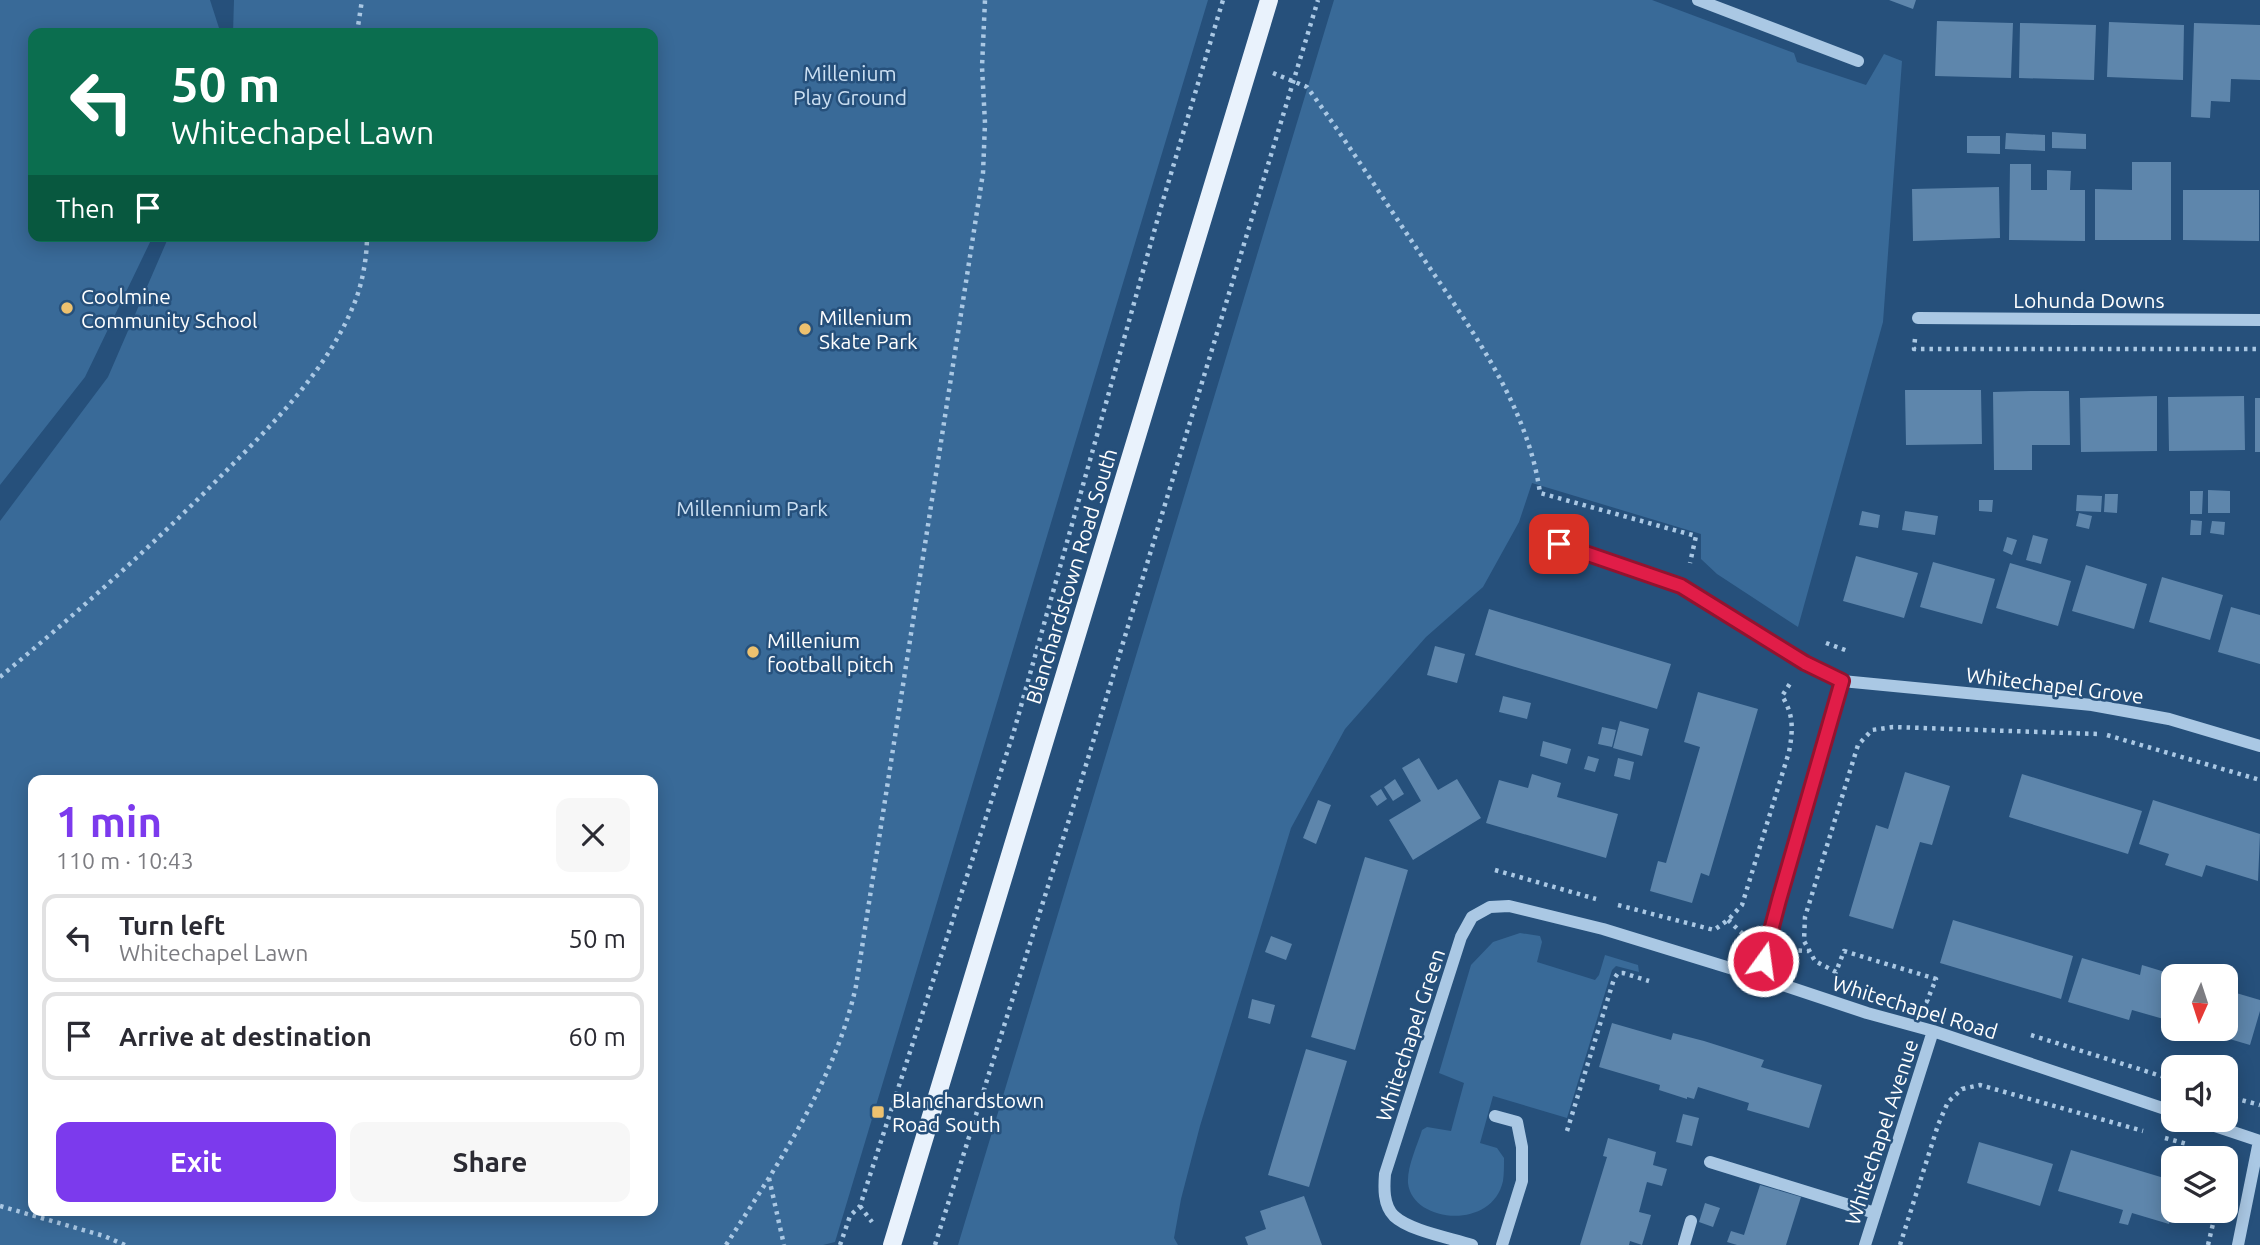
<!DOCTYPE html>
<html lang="en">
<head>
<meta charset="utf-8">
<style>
  :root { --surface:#fff; --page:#f7f7f7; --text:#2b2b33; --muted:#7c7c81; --line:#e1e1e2; --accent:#7c3aed }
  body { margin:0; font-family:Ubuntu,sans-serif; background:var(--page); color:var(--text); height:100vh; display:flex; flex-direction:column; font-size:26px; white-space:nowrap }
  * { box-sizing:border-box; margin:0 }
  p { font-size:23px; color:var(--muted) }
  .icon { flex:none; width:38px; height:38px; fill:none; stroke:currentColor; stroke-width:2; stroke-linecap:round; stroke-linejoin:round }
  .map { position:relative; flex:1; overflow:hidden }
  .side { position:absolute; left:28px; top:775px; width:630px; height:441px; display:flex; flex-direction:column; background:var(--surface); border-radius:14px; box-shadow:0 4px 18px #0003 }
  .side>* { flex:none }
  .hud { position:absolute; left:28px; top:28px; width:630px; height:214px; border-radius:14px; box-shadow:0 4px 18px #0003; background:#0b6e4f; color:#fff; overflow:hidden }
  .needle { width:46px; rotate:183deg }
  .fabs { position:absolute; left:2161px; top:964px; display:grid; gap:14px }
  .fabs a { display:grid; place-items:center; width:77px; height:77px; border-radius:14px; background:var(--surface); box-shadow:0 4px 18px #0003; font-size:35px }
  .pin { position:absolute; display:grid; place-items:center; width:60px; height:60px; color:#fff; margin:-30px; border-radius:14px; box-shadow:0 4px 10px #0006 }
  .me { position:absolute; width:77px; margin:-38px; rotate:14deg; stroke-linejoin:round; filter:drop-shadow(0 0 5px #0008) }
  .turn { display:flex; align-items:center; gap:24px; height:147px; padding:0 28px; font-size:32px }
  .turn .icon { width:91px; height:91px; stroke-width:2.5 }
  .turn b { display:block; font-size:49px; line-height:60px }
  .then { display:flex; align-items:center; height:66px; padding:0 28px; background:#0003; gap:14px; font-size:26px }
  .round { display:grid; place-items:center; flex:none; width:74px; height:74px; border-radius:14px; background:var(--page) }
  .headline { display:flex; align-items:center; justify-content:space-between; height:119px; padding:0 28px }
  h1 { font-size:42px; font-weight:700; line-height:52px; color:var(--accent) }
  .primary-button { display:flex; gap:14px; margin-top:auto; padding:14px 28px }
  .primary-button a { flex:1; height:80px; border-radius:14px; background:var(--accent); color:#fff; font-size:28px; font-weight:700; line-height:80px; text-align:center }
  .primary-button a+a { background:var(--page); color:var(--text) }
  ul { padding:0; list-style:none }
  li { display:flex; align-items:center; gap:21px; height:88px; margin:0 14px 10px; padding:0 14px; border:4px solid var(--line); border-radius:14px }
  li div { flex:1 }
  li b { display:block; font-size:26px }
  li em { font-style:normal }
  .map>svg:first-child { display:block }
  .green { fill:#396a98; fill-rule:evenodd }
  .building { fill:#5e86ac }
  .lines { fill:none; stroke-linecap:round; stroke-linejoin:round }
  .path { stroke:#aac8e4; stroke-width:4.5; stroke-dasharray:3.5 5; stroke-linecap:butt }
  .minor { stroke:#aac8e4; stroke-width:12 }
  .major { stroke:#e9f2fc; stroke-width:18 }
  .route-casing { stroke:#92132f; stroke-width:18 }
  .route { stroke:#e11d48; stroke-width:12 }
  .poi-dot { fill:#edc16f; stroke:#26507b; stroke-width:2.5 }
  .labels { text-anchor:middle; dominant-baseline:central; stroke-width:5; stroke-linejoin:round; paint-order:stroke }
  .park-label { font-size:21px; fill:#cce0f3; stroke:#26507b }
  .poi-label { font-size:21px; fill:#fff; stroke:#26507b; text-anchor:start }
  .street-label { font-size:21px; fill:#fff; stroke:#26507b }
</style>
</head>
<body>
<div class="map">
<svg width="2260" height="1245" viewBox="0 0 2260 1245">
  <rect width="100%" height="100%" fill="#26507b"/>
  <path class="green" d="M0,0H210L219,28V33H33V236H153L85,377L0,485Z
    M234,0H1208L835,1242L823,1245H0V521L108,377L169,236H653V33H233ZM653,780V1211H33V780Z
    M1334,0H1652L1794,53L1797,62L1866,85L1884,54L1902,61L1883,322L1798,627L1717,574L1701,559V534L1532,483L1519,522L1483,587L1426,637L1345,729L1291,828L1200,1126L1181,1199L1174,1238L1178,1245H958Z
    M1520,933L1540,936L1542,942L1537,962L1595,980L1599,975L1605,955L1638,965L1639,972L1616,966L1612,970L1567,1118L1493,1096L1480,1143L1497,1148L1504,1158C1504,1166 1504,1174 1503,1181C1492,1231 1412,1223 1408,1183C1407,1167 1417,1146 1422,1130L1427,1127L1451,1131L1464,1083L1439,1073L1471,965L1493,942Z"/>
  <path class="building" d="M1889,0H1916L1913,9Z
    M1937,21L2013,23L2011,78L1935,76Z
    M2109,22L2184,25L2183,80L2107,77Z
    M2020,23L2096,25L2094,80L2019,78Z
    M2194,23L2260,25V80L2231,79L2230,102L2211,101L2210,118L2191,117Z
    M2052,132L2086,134V149L2052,148Z
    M2006,133L2045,135V151L2005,149Z
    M1967,136H2000V154L1967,153Z
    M2132,162H2171V240H2095V189L2132,190Z
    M2010,164H2031V190H2047V170L2071,171L2070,190H2085V241L2009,240Z
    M1999,187L2000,238L1913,241L1912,189Z
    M2183,190H2259V241L2183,240Z
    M1905,390H1981L1982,444L1906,445Z
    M2031,391H2069L2070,445H2032V470H1994L1993,392Z
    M2157,396V451L2081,452L2080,398Z
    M2244,396L2245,450L2169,451L2168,397Z
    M2255,398H2260V452H2255Z
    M2208,490L2230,491V513H2208Z
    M2190,491H2203L2202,514H2190Z
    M2105,494H2118L2117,513L2104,512Z
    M2077,495L2102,496L2101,512L2076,511Z
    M1979,500H1993L1992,512L1979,511Z
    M1862,511L1880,515L1878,528L1859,525Z
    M1905,511L1938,516L1935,535L1902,530Z
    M2079,513L2092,516L2089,529L2076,526Z
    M2191,520L2202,521L2201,535H2190Z
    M2212,521L2225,522L2224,535L2210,533Z
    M2033,535L2048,539L2041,564L2026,560Z
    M2007,537L2017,540L2012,555L2003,551Z
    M1856,556L1918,573L1904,618L1843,601Z
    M1933,562L1995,579L1982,624L1920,607Z
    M2010,563L2071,581L2058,626L1996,608Z
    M2086,565L2147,584L2134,629L2072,611Z
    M2162,577L2223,595L2210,640L2149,622Z
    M2231,607L2260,615V664L2218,652Z
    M1489,609L1671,664L1657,709L1475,655Z
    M1435,646L1465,654L1457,683L1427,675Z
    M1698,692L1758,709L1709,876L1701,873L1692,903L1650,891L1658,861L1666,863L1700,747L1684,742Z
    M1503,696L1531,703L1527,719L1499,712Z
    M1620,721L1649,729L1642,756L1613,748Z
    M1602,727L1616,730L1612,747L1598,744Z
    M1543,741L1571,749L1567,764L1540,756Z
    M1588,756L1599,759L1595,772L1584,769Z
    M1419,758L1438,790L1457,779L1481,818L1413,860L1389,820L1421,801L1402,768Z
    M1618,758L1634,762L1630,780L1614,776Z
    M1905,772L1950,786L1932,845L1920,842L1893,929L1849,916L1876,825L1888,829Z
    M1532,774L1561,783L1557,797L1618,814L1606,858L1486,823L1499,780L1528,788Z
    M2022,774L2142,811L2128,854L2009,817Z
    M1395,779L1404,794L1393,801L1384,787Z
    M1381,789L1387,799L1377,806L1370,796Z
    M1318,800L1331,805L1316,844L1303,838Z
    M2153,800L2260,834L2258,881L2206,865L2202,877L2165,865L2169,854L2139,844Z
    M1365,857L1408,870L1355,1050L1311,1037Z
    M1953,920L2073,956L2061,999L1940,963Z
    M1271,936L1292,944L1286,960L1265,952Z
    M2082,958L2140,975L2142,965L2178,976H2174V1022L2132,1010L2129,1020L2068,1002Z
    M2226,990L2260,1000V1011L2250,1045L2199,1030L2226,1029Z
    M1252,999L1275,1005L1270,1024L1248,1018Z
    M1612,1023L1671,1040L1673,1033L1704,1041L1764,1060L1761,1067L1822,1085L1809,1128L1747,1110L1749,1103L1698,1087L1694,1099L1687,1097V1099L1659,1090L1660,1085L1599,1067Z
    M1306,1049L1347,1061L1309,1187L1268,1175Z
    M1683,1114L1699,1118L1692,1146L1676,1142Z
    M1608,1138L1656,1152L1653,1165L1667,1169L1662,1186L1647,1182L1639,1212L1651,1215L1642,1245L1630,1241L1629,1245H1580L1607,1157L1603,1156Z
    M1979,1142L2053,1164L2040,1206L1967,1183Z
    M2071,1150L2174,1181V1208L2169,1224L2132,1213L2128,1225L2119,1223L2123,1210L2058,1191Z
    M1760,1185L1801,1197L1786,1245H1737L1727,1242L1731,1231L1744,1235Z
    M1304,1196L1322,1245H1248L1245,1237L1266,1229L1260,1211Z
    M1705,1203L1720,1208L1713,1227L1699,1222Z"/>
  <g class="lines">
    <path class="path" d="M357,33L362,0
      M1273,73L1307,87C1344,137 1378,191 1413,243C1464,320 1527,400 1540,493L1696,536L1690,563
      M1915,339L1914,349H2260
      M1826,643L1848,651
      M0,677C77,613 151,547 221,476C272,425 330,368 356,299C363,280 367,256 367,236
      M2107,735L2260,780
      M1495,870L1596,899
      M1618,905L1714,930L1728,920L1742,905L1789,752C1793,730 1794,715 1782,696L1791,682
      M1728,920L1745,936
      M1790,950L1809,951
      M1929,1002L1927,1001L1936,979L1844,951L1836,972L1815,961L1804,941L1805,917L1858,745L1872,730L1893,727L2098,734
      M2031,1035L2174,1080
      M2226,1096L2260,1105
      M1567,1131L1614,979L1618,973H1623L1649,981
      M2165,1138L2187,1144
      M2202,1149L2211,1158
      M769,1178L784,1245
      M0,1206L104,1236L125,1245
      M860,1206L872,1222
      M726,1245C778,1164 835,1081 856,986L983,173L985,123L982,67L985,0
      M840,1245L850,1216L860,1206L1014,731L1161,207L1223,0
      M935,1245L1079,788L1318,0
      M1900,1245L1938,1125L1948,1102L1962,1089L1980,1085L2143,1131
      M2208,1245L2216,1211"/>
    <path class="minor" d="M1698,0L1858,61
      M1918,318L2260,320
      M1559,544L1681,586L1805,663L1842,681L2092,705L2169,719L2260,746
      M1759,977L1779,900L1842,681
      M1495,1116L1517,1122L1522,1147V1181L1502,1245
      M2197,1120L2260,1141
      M1710,1162L1875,1213
      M1472,1245C1451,1238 1410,1231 1394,1216C1383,1205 1384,1187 1385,1174L1461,937L1472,917L1490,907L1509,906L1603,929L1759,977L1867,1013L1933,1031L2174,1112
      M1684,1245L1691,1221
      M1865,1245L1933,1031
      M2238,1245L2259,1141"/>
    <path class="major" d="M892,1245L1269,0"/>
  </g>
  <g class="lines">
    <g class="route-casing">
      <path id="route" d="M1559,544L1681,586L1805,663L1842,681L1779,900L1763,961"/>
    </g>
    <use href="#route" class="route"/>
  </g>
  <g class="poi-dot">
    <circle cx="67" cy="308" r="7"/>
    <circle cx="805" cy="329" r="7"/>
    <circle cx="753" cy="652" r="7"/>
    <rect x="871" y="1105" width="14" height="14" rx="3.5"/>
  </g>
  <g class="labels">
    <g class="park-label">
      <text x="850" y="73">Millenium<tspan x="850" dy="24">Play Ground</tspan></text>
      <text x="752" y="508">Millennium Park</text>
    </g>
    <g class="poi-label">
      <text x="81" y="296">Coolmine<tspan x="81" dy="24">Community School</tspan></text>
      <text x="819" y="317">Millenium<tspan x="819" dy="24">Skate Park</tspan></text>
      <text x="767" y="640">Millenium<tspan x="767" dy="24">football pitch</tspan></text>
      <text x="892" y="1100">Blanchardstown<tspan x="892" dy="24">Road South</tspan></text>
    </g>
    <g class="street-label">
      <text x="2089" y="300">Lohunda Downs</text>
      <text transform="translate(1071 576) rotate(-73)">Blanchardstown Road South</text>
      <text transform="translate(2055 685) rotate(7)">Whitechapel Grove</text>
      <text transform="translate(1915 1007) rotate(17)">Whitechapel Road</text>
      <text transform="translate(1410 1035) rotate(-72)">Whitechapel Green</text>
      <text transform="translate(1881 1132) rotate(-72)">Whitechapel Avenue</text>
    </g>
  </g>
</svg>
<div class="fabs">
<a><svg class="needle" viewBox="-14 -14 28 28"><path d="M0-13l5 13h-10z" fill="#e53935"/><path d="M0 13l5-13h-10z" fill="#7c7c81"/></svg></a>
<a><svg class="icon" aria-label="sound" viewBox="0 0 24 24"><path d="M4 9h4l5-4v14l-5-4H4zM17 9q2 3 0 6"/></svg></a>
<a><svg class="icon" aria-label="layers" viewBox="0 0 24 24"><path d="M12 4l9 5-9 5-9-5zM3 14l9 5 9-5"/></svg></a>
</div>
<div class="pin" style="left:1559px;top:544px;background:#d93025"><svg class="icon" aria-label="arrive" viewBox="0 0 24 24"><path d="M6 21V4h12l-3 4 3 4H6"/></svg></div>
<svg class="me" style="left:1763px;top:961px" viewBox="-20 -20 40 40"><circle r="17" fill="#e11d48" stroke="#fff" stroke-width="3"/><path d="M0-11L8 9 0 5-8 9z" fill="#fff"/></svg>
<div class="hud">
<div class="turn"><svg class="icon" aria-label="left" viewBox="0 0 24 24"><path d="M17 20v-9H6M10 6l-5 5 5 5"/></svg><div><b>50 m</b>Whitechapel Lawn</div></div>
<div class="then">Then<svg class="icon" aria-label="arrive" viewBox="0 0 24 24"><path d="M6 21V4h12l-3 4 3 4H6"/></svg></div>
</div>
<section class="side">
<div class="headline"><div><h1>1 min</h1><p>110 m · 10:43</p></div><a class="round"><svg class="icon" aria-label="close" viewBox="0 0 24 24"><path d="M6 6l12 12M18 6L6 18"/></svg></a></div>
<ul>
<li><svg class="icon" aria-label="left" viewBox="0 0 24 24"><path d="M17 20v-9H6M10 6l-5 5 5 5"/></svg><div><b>Turn left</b><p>Whitechapel Lawn</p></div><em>50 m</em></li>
<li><svg class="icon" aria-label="arrive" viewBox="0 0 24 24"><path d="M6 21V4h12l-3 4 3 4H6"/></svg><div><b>Arrive at destination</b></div><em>60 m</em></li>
</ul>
<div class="primary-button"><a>Exit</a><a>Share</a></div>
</section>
</div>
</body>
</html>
